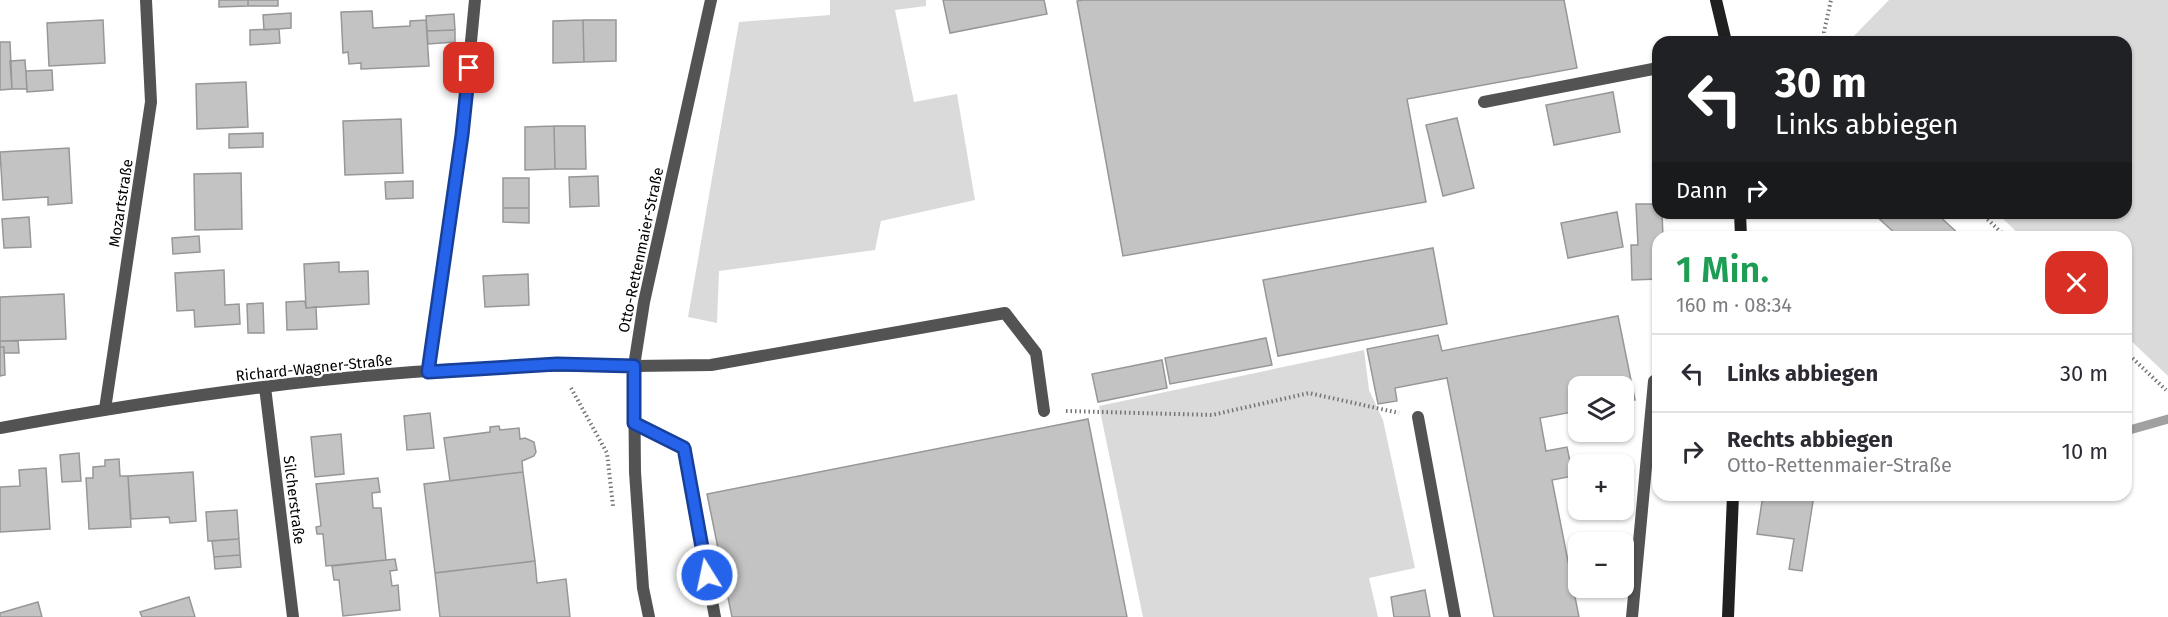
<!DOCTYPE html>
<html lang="de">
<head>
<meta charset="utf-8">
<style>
  :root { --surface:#fff; --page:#f2f2f3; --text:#2b2b33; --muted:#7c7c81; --line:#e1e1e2 }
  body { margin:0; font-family:"Fira Sans",sans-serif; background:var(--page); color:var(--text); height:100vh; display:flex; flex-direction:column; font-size:22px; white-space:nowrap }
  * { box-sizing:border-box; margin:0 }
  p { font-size:20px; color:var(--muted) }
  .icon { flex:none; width:33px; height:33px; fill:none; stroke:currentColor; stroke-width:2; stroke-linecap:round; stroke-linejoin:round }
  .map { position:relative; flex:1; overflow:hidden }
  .details { position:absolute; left:1652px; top:231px; width:480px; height:270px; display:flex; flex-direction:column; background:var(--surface); border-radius:18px; box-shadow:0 2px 4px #0004 }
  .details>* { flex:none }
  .banner { position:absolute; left:1652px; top:36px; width:480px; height:183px; border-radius:18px; box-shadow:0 2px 4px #0004; background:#202124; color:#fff; overflow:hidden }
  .tools { position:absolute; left:1568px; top:376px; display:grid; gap:12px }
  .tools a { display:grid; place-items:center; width:66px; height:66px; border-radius:12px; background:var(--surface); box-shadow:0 2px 4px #0004; font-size:30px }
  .pin { position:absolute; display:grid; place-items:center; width:51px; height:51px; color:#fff; margin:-26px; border-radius:12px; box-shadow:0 3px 9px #0006 }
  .me { position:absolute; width:66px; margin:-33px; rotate:350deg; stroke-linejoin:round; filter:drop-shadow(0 0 4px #0008) }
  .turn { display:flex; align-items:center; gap:21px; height:126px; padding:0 24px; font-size:27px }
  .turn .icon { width:78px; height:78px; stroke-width:2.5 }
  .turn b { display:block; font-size:42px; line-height:51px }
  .then { display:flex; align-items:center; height:57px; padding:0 24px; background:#0003; gap:12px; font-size:22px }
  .round { display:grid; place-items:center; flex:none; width:63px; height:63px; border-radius:18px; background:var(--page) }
  .overview { display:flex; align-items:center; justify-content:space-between; height:102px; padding:0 24px }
  h1 { font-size:36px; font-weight:600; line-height:45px; color:#1e9e55 }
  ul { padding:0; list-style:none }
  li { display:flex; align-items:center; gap:18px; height:78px; padding:0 24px; border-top:2px solid var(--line) }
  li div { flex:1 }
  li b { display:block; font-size:22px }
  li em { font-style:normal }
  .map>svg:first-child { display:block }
  .green { fill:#dadada }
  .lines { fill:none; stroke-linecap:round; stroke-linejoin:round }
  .stream { stroke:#a1a1a1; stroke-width:9 }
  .building { fill:#c3c3c3; stroke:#979797; stroke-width:1.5 }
  .path { stroke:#757575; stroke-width:4; stroke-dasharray:1.5 3; stroke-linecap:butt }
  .service { stroke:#535353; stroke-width:12 }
  .minor { stroke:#535353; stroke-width:12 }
  .secondary { stroke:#202020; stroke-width:12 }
  .route-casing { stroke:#184099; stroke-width:15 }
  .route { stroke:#2563eb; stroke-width:10 }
  .labels { text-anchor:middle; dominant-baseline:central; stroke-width:4.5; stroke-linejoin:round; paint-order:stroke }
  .street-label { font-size:15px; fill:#000; stroke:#fff }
</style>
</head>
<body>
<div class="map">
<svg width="2168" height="617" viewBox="0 0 2168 617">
  <rect width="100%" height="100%" fill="#fff"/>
  <path class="green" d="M830,0H926V6L895,10L914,102L957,94L975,200L881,221L875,250L719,271L717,323L688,317L739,22L830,15Z
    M1889,0H2168V376L2126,336V237H2022L1997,213H2126V42H1848Z
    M1364,350L1369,390L1383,420L1415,568L1369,578L1378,617H1143L1099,406Z"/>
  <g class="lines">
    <path class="stream" d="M2126,431L2168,419"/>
  </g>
  <path class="building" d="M219,0H248V6L219,7Z
    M248,0H278V6H248Z
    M943,0H1044L1047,14L950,33Z
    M1083,0H1564L1577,68L1407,99L1426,202L1123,256L1077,1Z
    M372,11L373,28L410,26V21L426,20L429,66L361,69V63L349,64L348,52L343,53L341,12Z
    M291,13V28L264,30L263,15Z
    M454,14L455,30L427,31L426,16Z
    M103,20L105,63L49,66L47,23Z
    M583,20L584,62L553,63V21Z
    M583,20H616V61L584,62Z
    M279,29L280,43L250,45V30Z
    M455,30V42L428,44L427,31Z
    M0,42H10L12,89L0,90Z
    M25,60L27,89H12L10,61Z
    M52,70L53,90L27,92L26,71Z
    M246,82L248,127L197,129L196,84Z
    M1613,92L1620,132L1554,145L1546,105Z
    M1457,118L1474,188L1443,196L1426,125Z
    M401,119L403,173L345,175L343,121Z
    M554,126H585L586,169H555Z
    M554,126L555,169L525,170V127Z
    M263,133V147L229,148V134Z
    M69,148L72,203L48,205V197L3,200L0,152Z
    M241,173L242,229L195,230L194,174Z
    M598,176L599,206L570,207L569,177Z
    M503,178H529V208H503Z
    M413,181V198L386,199L385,182Z
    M1636,204H1658V213H1662L1663,237H1658V279L1632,280L1631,245H1638Z
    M503,208H529V223L503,222Z
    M1617,212L1623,247L1568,258L1561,223Z
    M1873,213H1936L1962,237H1899Z
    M29,217L31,247L4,248L2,219Z
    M199,236L200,252L173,254L172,238Z
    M1433,248L1447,324L1278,356L1263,280Z
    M339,262V272L368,271L369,304L306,308L304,264Z
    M224,270L225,305L239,304L240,324L195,327L194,310L177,311L175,273Z
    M528,274L529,305L485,307L483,276Z
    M64,294L66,339L0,341V297Z
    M305,301L306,308L316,307L317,329L287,330L286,302Z
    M263,303L264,333H248L247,304Z
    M1618,316L1635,400L1623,402V387H1578V411L1540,418L1546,451L1567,447L1573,476L1552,480L1579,617H1494L1447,378L1395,388L1397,401L1378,404L1367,349L1438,335L1442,351Z
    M1266,338L1272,365L1170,384L1165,358Z
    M0,341H18L19,353H4V347H0Z
    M0,347H4L5,375L0,376Z
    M1162,360L1167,388L1098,402L1092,374Z
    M430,413L434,448L407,450L404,416Z
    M1088,419L1127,617H732L707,494Z
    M499,426L500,430L519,428L520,439L525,438L534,442L536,452L534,456L522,461L523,472L450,481L444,438L490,432V427Z
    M341,434L344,474L315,477L311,437Z
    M79,453L81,481L62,482L60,455Z
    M119,459L120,476H128L131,527L89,529L86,478H93V467L105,466V460Z
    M46,468L50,529L0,532V487L20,486L19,470Z
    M193,472L196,521L170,523L169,517L131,519L128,476Z
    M523,472L535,561L435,573L424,484Z
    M378,478L380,492L372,493L373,508H381L386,560L326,566L323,534H317L316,527L321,526L316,484Z
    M1763,495H1814L1802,571L1789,569L1794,539L1757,534Z
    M237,510L239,539L208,541L206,512Z
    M239,539L240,555L214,557L212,541Z
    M240,555L241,567L215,569L214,557Z
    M395,559L397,570L390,571L392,586L398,585L400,610L343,616L339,580H334L332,566Z
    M535,561L537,583L566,579L570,617H440L435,573Z
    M1425,590L1430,617H1394L1391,597Z
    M189,597L195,617H142L140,612Z
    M38,602L42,617H0V613Z"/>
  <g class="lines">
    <path class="path" d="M1825,42L1824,32L1831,0
      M1981,213L2006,237
      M2126,352L2166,390
      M571,388L607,453L613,506
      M1066,411L1212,415L1309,393L1399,413"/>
    <path class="service" d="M1484,102L1658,68
      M634,366L711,365L1005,313L1036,353L1044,411
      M1418,417L1455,617
      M634,423L684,448L715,617
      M1632,617L1654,381"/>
    <path class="minor" d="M428,372L462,135L475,0
      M265,387L293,617
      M105,409L151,102L146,0
      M0,428C208,390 422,361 634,366
      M649,617L643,588L635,472L634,366L644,302L711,0"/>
    <path class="secondary" d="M1716,0L1726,42
      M1740,213L1741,237
      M1728,617L1733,495"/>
  </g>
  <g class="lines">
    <g class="route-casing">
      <path id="route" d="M469,68L462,135L428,372L557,364L634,366V423L684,448L707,575"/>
    </g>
    <use href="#route" class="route"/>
  </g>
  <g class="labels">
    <g class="street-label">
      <text transform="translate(121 203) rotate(-81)">Mozartstraße</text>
      <text transform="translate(641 250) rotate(-78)">Otto-Rettenmaier-Straße</text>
      <text transform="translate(314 368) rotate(-6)">Richard-Wagner-Straße</text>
      <text transform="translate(294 500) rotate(83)">Silcherstraße</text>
    </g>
  </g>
</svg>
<div class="tools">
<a><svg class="icon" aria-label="layers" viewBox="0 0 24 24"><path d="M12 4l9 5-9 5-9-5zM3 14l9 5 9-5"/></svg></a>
<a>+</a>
<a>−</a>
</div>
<div class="pin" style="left:469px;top:68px;background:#d93025"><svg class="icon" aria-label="arrive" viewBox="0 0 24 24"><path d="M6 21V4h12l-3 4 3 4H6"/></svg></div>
<svg class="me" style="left:707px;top:575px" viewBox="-20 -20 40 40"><circle r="17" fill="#2563eb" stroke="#fff" stroke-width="3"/><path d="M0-11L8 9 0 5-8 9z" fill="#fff"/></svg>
<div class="banner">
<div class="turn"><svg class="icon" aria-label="left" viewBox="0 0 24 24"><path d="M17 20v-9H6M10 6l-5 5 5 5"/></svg><div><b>30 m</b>Links abbiegen</div></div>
<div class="then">Dann<svg class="icon" aria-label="right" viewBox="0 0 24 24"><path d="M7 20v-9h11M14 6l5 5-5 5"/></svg></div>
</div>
<section class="details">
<div class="overview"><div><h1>1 Min.</h1><p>160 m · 08:34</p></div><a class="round" style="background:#d93025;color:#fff"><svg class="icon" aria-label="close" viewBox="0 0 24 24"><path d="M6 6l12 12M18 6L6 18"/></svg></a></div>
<ul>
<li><svg class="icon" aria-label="left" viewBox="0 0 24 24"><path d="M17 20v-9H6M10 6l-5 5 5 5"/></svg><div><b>Links abbiegen</b></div><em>30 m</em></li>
<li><svg class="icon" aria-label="right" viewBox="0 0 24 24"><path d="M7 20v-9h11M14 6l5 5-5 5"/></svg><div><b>Rechts abbiegen</b><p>Otto-Rettenmaier-Straße</p></div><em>10 m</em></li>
</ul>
</section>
</div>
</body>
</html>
